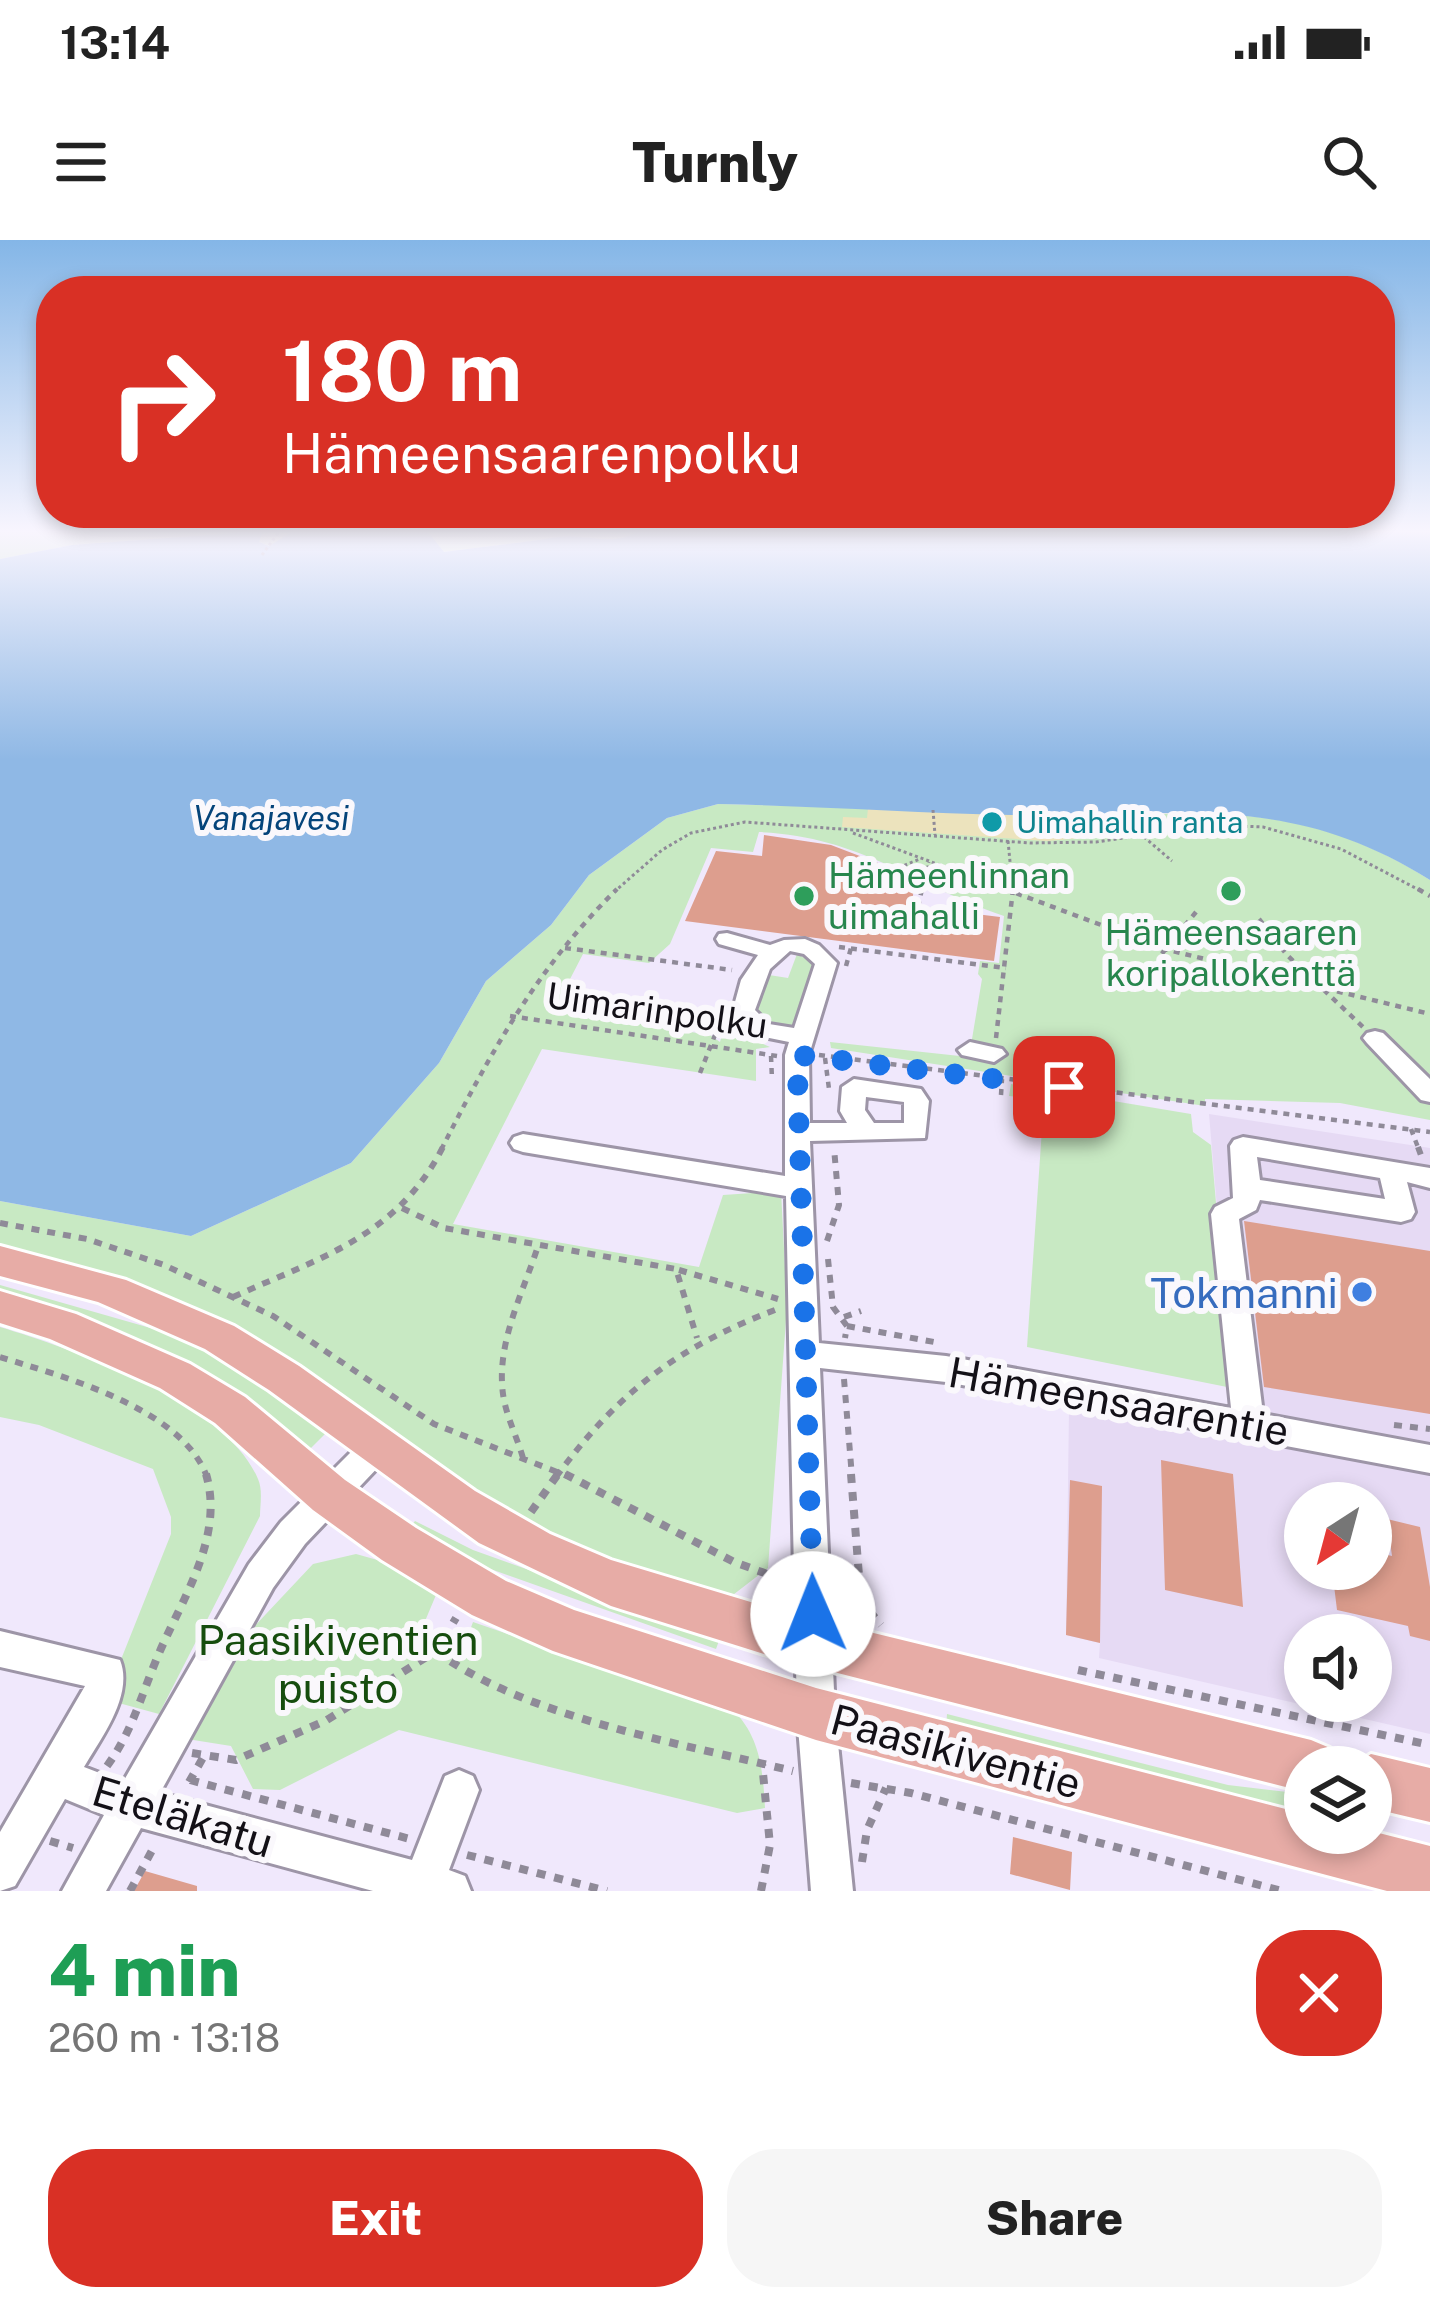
<!DOCTYPE html>
<html lang="en">
<head>
<meta charset="utf-8">
<style>
  :root { --surface:#fff; --page:#f6f6f6; --text:#222; --muted:#767676; --accent:#d93025 }
  body { margin:0; font-family:"Public Sans",sans-serif; background:var(--page); color:var(--text); height:100vh; display:flex; flex-direction:column; font-size:45px; white-space:nowrap }
  * { box-sizing:border-box; margin:0 }
  p { font-size:39px; color:var(--muted) }
  .icon { flex:none; width:66px; height:66px; fill:none; stroke:currentColor; stroke-width:2; stroke-linecap:round; stroke-linejoin:round }
  .map { position:relative; height:1651px; overflow:hidden }
  .sheet { display:flex; flex-direction:column; background:var(--surface); flex:1 }
  .sheet>* { flex:none }
  .guide { position:absolute; left:36px; top:36px; width:1359px; height:252px; border-radius:48px; box-shadow:0 6px 18px #0003; background:#d93025; color:#fff; overflow:hidden }
  .needle { width:78px; rotate:216deg }
  .controls { position:absolute; left:1284px; top:1242px; display:grid; gap:24px }
  .controls a { display:grid; place-items:center; width:108px; height:108px; border-radius:50%; background:var(--surface); box-shadow:0 6px 18px #0003; font-size:60px }
  .pin { position:absolute; display:grid; place-items:center; width:102px; height:102px; color:#fff; margin:-51px; border-radius:24px; box-shadow:0 6px 18px #0006 }
  .me { position:absolute; width:132px; margin:-66px; rotate:359deg; stroke-linejoin:round; filter:drop-shadow(0 0 9px #0008) }
  .turn { display:flex; align-items:center; gap:42px; height:252px; padding:0 48px; font-size:54px }
  .turn .icon { width:156px; height:156px; stroke-width:2.5 }
  .turn b { display:block; font-size:84px; line-height:102px }
  .round { display:grid; place-items:center; flex:none; width:126px; height:126px; border-radius:48px; background:var(--page) }
  .headline { display:flex; align-items:center; justify-content:space-between; height:204px; padding:0 48px }
  h1 { font-size:72px; font-weight:800; line-height:90px; color:#1e9e55 }
  .cta { display:flex; gap:24px; margin-top:auto; padding:24px 48px }
  .cta a { flex:1; height:138px; border-radius:48px; background:var(--accent); color:#fff; font-size:48px; font-weight:800; line-height:138px; text-align:center }
  .cta a+a { background:var(--page); color:var(--text) }
  .status { display:flex; justify-content:space-between; align-items:center; height:84px; padding:0 60px; background:var(--surface); direction:ltr }
  .status svg { height:33px; fill:currentColor }
  header { display:flex; justify-content:space-between; align-items:center; height:156px; padding:0 48px; background:var(--surface); font-size:54px; font-weight:800 }
  .map>svg:first-child { display:block }
  .built { fill:#e6daf4; fill-rule:evenodd }
  .green { fill:#c8e9c3 }
  .sand { fill:#ece3bd }
  .water { fill:#8fb8e5 }
  .building { fill:#dd9e8e }
  .lines { fill:none; stroke-linecap:round; stroke-linejoin:round }
  .minor-casing { stroke:#9d95a7; stroke-width:6 }
  .major-casing { stroke:#fff; stroke-width:6 }
  .path-far3 { stroke:#8f8a98; stroke-width:3; stroke-dasharray:3 3; stroke-linecap:butt }
  .path-far2 { stroke:#8f8a98; stroke-width:4.5; stroke-dasharray:6 6; stroke-linecap:butt }
  .path-far1 { stroke:#8f8a98; stroke-width:6; stroke-dasharray:8 8; stroke-linecap:butt }
  .path { stroke:#8f8a98; stroke-width:8; stroke-dasharray:9 9; stroke-linecap:butt }
  .minor { fill:#fff; fill-rule:evenodd }
  .major { fill:#e7aca6; fill-rule:evenodd }
  .route { stroke:#1a73e8; stroke-width:21; stroke-dasharray:0 37.8 }
  .culture-dot { fill:#0f9aa8; stroke:#faf8fc; stroke-width:4.5 }
  .leisure-dot { fill:#2e9e5b; stroke:#faf8fc; stroke-width:4.5 }
  .shop-dot { fill:#3f7fe0; stroke:#faf8fc; stroke-width:4.5 }
  .labels { text-anchor:middle; dominant-baseline:central; stroke-width:12; stroke-linejoin:round; paint-order:stroke }
  .far-culture-label { font-size:30px; fill:#0d838f; stroke:#faf8fc; text-anchor:start }
  .far-water-label { font-size:33px; font-style:italic; fill:#04447a; stroke:#faf8fc }
  .leisure-label { font-size:36px; fill:#27864d; stroke:#faf8fc; text-anchor:start }
  .street-label { font-size:36px; fill:#131017; stroke:#faf8fc }
  .near-shop-label { font-size:42px; fill:#366cbe; stroke:#faf8fc; text-anchor:end }
  .near-street-label { font-size:42px; fill:#131017; stroke:#faf8fc }
  .near-park-label { font-size:42px; fill:#164d0e; stroke:#faf8fc }
</style>
</head>
<body>
<div class="status"><b>13:14</b><svg viewBox="0 0 49 12"><path d="M0 12V9h3v3zM5 12V6h3v6zM10 12V3h3v9zM15 12V0h3v12zM26 1h20v11H26zM47 4h2v5h-2z"/></svg></div>
<header><svg class="icon" aria-label="menu" viewBox="0 0 24 24"><path d="M4 6h16M4 12h16M4 18h16"/></svg>Turnly<svg class="icon" aria-label="search" viewBox="0 0 24 24"><circle cx="10" cy="10" r="6"/><path d="M15 15l6 6"/></svg></header>
<div class="map">
<svg width="1430" height="1651" viewBox="0 0 1430 1651">
  <rect width="100%" height="100%" fill="#f0e8fc"/>
  <path class="built" d="M1209,874L1430,908V1494L1099,1418L1100,1403L1066,1395L1069,1169L1237,1202ZM1305,1263H1371V1329H1305ZM1305,1395H1371V1461H1305Z"/>
  <path class="green" d="M0,289H331L269,306L259,302L262,291L72,305L0,319Z
    M395,289H641C614,309 588,293 558,297C520,303 482,307 443,312L418,289Z
    M718,564C816,566 914,571 1012,575C1175,582 1280,545 1430,640V880L1340,863L1205,859V866L831,808L830,802L969,817L982,739L978,734L980,721L999,723L1004,676C912,644 859,596 759,592L753,612L711,608L670,704L649,723L583,714L554,770L710,795L720,802L724,787L770,807L756,809V841L542,809L453,984L699,1027L723,955L781,951L787,1066L768,1328L729,1358L681,1353L493,1271L232,1089L181,1062L106,1035L0,1007V961L191,996L351,923L439,823L486,741L551,685L589,635L667,578Z
    M797,714L818,725L795,786L761,783L755,767L769,735L788,738Z
    M1011,844L1191,874L1193,892L1211,905L1232,1148L1027,1107L1044,860L1009,856Z
    M0,1045L182,1097L268,1148L325,1194L309,1210L0,1054Z
    M0,1087C73,1109 227,1163 258,1239C263,1250 260,1265 260,1276L159,1474L115,1462L120,1422L171,1294V1277L153,1229L39,1185L0,1177Z
    M415,1281L473,1310L720,1398L716,1409L468,1321L409,1288Z
    M356,1314L399,1326L436,1355L420,1393L464,1406L473,1382L736,1473C761,1500 763,1533 765,1568L737,1573L399,1490L280,1550L253,1549L231,1506L187,1499L250,1391L313,1324Z
    M947,1474L1228,1545L1305,1554V1568L1267,1565L946,1487Z"/>
  <path class="sand" d="M868,568L1137,577L1150,592L1047,601L842,587L843,577L867,578Z"/>
  <path class="water" d="M297,289H418L428,292L444,312C482,307 520,303 558,297C588,293 614,309 641,289H1430V640C1284,548 1172,579 1012,575C914,573 816,566 718,564L667,578L589,635L551,685L486,741L439,823L351,923L191,996L0,961V319L72,305L263,291L259,302L269,306Z"/>
  <path class="building" d="M764,595L831,605L878,623L915,644L911,666L1000,677L994,721L685,681L716,611L762,616Z
    M1244,981L1430,1011V1174L1264,1147Z
    M1161,1220L1233,1234L1243,1367L1165,1350Z
    M1070,1240L1102,1246L1100,1403L1066,1395Z
    M1387,1279L1420,1287L1430,1347V1401L1410,1396L1408,1386L1337,1370L1332,1329H1371V1311L1392,1316Z
    M1013,1597L1072,1612L1070,1650L1010,1634Z
    M145,1631L197,1646V1651H134Z"/>
  <g class="lines">
    <g class="minor-casing">
      <path id="minor" d="M727,693L770,705L784,700L805,699L819,705L837,723L809,815L810,883H847L840,871L842,847L854,839L921,849L929,861L925,898L810,901L819,1103L946,1116L1231,1168L1211,974L1215,967L1233,958L1230,906L1234,900L1243,897L1430,928V948L1407,942L1415,972L1411,979L1401,982L1260,960L1256,970L1239,979L1263,1174L1430,1205V1233L946,1142L820,1128L835,1474L853,1651H811L797,1474L786,956L523,912L514,909L510,903L514,897L523,894L785,936V815L789,802L754,795L747,788L716,787L704,780L716,773H732L741,740L758,715L719,704L716,699L719,694ZM790,711L804,714L815,724L794,788L769,784L755,770L770,729ZM866,857L904,862V883H874L865,870ZM1257,917L1380,938L1385,959L1260,940Z
        M1375,791L1383,793L1430,839V862L1421,860L1367,803L1363,798L1367,793Z
        M970,802L1002,809L1006,814L994,822L962,815L958,810Z
        M374,1196L385,1200L390,1210L385,1220L305,1304L273,1348L160,1553L412,1620L445,1536L459,1530L473,1536L479,1550L449,1630L465,1636L471,1651H373L141,1588L106,1651H62L104,1575L65,1559L15,1646L0,1651V1592L85,1446L0,1427V1391L120,1420C134,1455 101,1498 84,1527L123,1542L249,1324L281,1282L363,1200Z"/>
    </g>
    <g class="major-casing">
      <path id="major" d="M0,1006L126,1040L234,1086L299,1126L475,1251L550,1294L611,1320L767,1367L1311,1500L1330,1508L1338,1527H1305V1552L767,1415L611,1366L479,1303L269,1150L205,1109L98,1062L0,1036Z
        M0,1051L76,1074L190,1124L245,1157L345,1240L416,1288L506,1341L574,1370L816,1448L1305,1574V1593L1371,1591L1430,1606V1651H1387L816,1500L553,1411L472,1375L382,1320L313,1270L215,1183L160,1148L50,1099L0,1083Z
        M1371,1514L1430,1528V1582L1371,1568V1527H1350Z"/>
    </g>
    <path class="path-far3" d="M262,315L281,289
      M933,570L935,595
      M853,593L1013,652
      M1144,597L1172,621
      M1008,601L1013,652
      M871,639L920,619
      M614,652L662,610L691,593L745,582L1030,603L1096,602L1213,585L1263,587L1341,609L1423,652
      M922,652L929,622"/>
    <path class="path-far2" d="M1005,649L1168,710L1430,774
      M1418,649L1430,656
      M918,667L922,649
      M1196,672L1160,716L1207,739
      M1259,679L1287,715L1363,787
      M839,707L1006,728
      M565,708L732,730
      M846,726L851,708
      M510,776L777,816
      M996,798L1013,649
      M819,815L1430,892
      M771,816L772,839
      M825,818L829,849
      M700,833L715,795
      M1064,847L1070,835
      M1001,855L1002,839
      M1411,889L1419,910
      M441,910C491,812 537,728 617,649"/>
    <path class="path-far1" d="M1418,907L1422,918
      M402,968L444,988L676,1029L697,1098
      M0,983L87,999L164,1025L273,1076L434,1184L570,1237
      M827,1001L839,965L834,908
      M828,1019L833,1067L847,1086L845,1098
      M679,1030L778,1059
      M233,1057C319,1018 397,997 443,907
      M844,1077L861,1071
      M847,1086L934,1102
      M0,1117C64,1137 182,1168 207,1237
      M844,1139L852,1237
      M1394,1185L1430,1189
      M523,1218C517,1197 506,1176 503,1154C496,1103 523,1053 538,1006
      M556,1237C620,1150 679,1106 780,1068"/>
    <path class="path" d="M565,1234L734,1322L781,1339
      M851,1234L861,1361
      M531,1272L558,1234
      M839,1354L861,1361L881,1385
      M436,1411C525,1478 684,1504 793,1531
      M1078,1430L1430,1505
      M192,1513L236,1520L327,1480L436,1411L456,1378
      M107,1526C132,1492 141,1456 157,1418C181,1360 225,1298 206,1234
      M190,1540L410,1599
      M189,1542L204,1516
      M851,1543L911,1553L1282,1651
      M50,1601L73,1608
      M467,1615L607,1651
      M862,1622L867,1590L886,1548
      M130,1651L155,1605
      M761,1651L770,1605L762,1523"/>
    <use href="#minor" class="minor"/>
    <use href="#major" class="major"/>
  </g>
  <linearGradient id="sky" x2="0" y2="1"><stop stop-color="#84b6e7"/><stop offset="0.56" stop-color="#f8f5fe"/><stop offset="1" stop-color="#f8f5fe" stop-opacity="0"/></linearGradient>
  <rect width="1430" height="520" fill="url(#sky)"/>
  <g class="lines">
    <path class="route" d="M813,1374L797,815L1064,847"/>
  </g>
  <circle class="culture-dot" cx="992" cy="582" r="12"/>
  <g class="leisure-dot">
    <circle cx="1231" cy="651" r="12"/>
    <circle cx="804" cy="656" r="12"/>
  </g>
  <circle class="shop-dot" cx="1362" cy="1052" r="12"/>
  <g class="labels">
    <g class="far-culture-label">
      <text x="1016" y="582">Uimahallin ranta</text>
    </g>
    <g class="far-water-label">
      <text x="271" y="578">Vanajavesi</text>
    </g>
    <g class="leisure-label">
      <text x="828" y="635">Hämeenlinnan<tspan x="828" dy="41">uimahalli</tspan></text>
      <text x="1231" y="692" text-anchor="middle">Hämeensaaren<tspan x="1231" dy="41">koripallokenttä</tspan></text>
    </g>
    <g class="street-label">
      <text transform="translate(657 770) rotate(8)">Uimarinpolku</text>
    </g>
    <g class="near-shop-label">
      <text x="1338" y="1052">Tokmanni</text>
    </g>
    <g class="near-street-label">
      <text transform="translate(1119 1161) rotate(10)">Hämeensaarentie</text>
      <text transform="translate(956 1511) rotate(15)">Paasikiventie</text>
      <text transform="translate(183 1576) rotate(17)">Eteläkatu</text>
    </g>
    <g class="near-park-label">
      <text x="338" y="1399">Paasikiventien<tspan x="338" dy="48">puisto</tspan></text>
    </g>
  </g>
</svg>
<div class="controls">
<a><svg class="needle" viewBox="-14 -14 28 28"><path d="M0-13l5 13h-10z" fill="#e53935"/><path d="M0 13l5-13h-10z" fill="#767676"/></svg></a>
<a><svg class="icon" aria-label="sound" viewBox="0 0 24 24"><path d="M4 9h4l5-4v14l-5-4H4zM17 9q2 3 0 6"/></svg></a>
<a><svg class="icon" aria-label="layers" viewBox="0 0 24 24"><path d="M12 4l9 5-9 5-9-5zM3 14l9 5 9-5"/></svg></a>
</div>
<div class="pin" style="left:1064px;top:847px;background:#d93025"><svg class="icon" aria-label="arrive" viewBox="0 0 24 24"><path d="M6 21V4h12l-3 4 3 4H6"/></svg></div>
<svg class="me" style="left:813px;top:1374px" viewBox="-20 -20 40 40"><circle r="19" fill="#fff"/><path d="M0-13L10 11 0 6-10 11z" fill="#1a73e8"/></svg>
<div class="guide">
<div class="turn"><svg class="icon" aria-label="right" viewBox="0 0 24 24"><path d="M7 20v-9h11M14 6l5 5-5 5"/></svg><div><b>180 m</b>Hämeensaarenpolku</div></div>
</div>
</div>
<section class="sheet">
<div class="headline"><div><h1>4 min</h1><p>260 m · 13:18</p></div><a class="round" style="background:#d93025;color:#fff"><svg class="icon" aria-label="close" viewBox="0 0 24 24"><path d="M6 6l12 12M18 6L6 18"/></svg></a></div>
<div class="cta"><a>Exit</a><a>Share</a></div>
</section>
</body>
</html>
